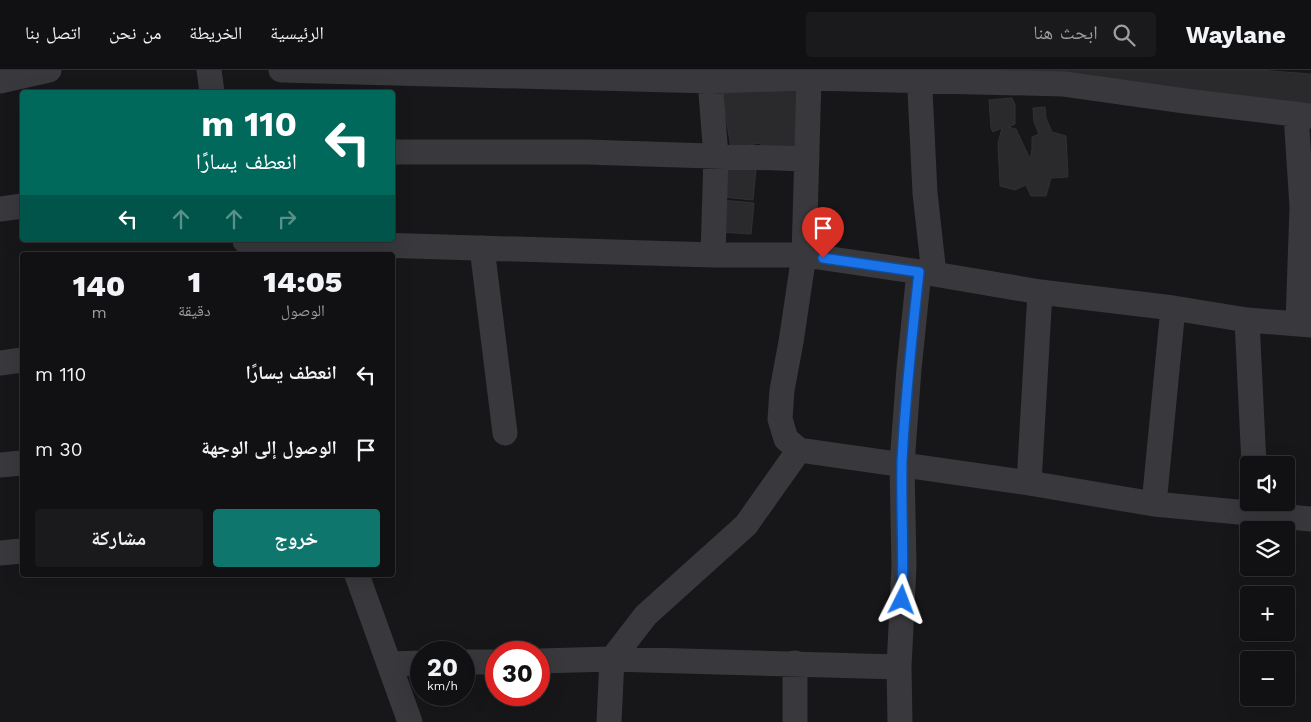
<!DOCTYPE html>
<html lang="ar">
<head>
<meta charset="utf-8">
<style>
  :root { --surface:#111113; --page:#1a1a1c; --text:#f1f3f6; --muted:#9c9da0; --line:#303133; --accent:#0f766e }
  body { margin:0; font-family:"Work Sans","Noto Naskh Arabic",sans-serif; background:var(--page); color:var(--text); direction:rtl; height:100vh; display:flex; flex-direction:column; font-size:19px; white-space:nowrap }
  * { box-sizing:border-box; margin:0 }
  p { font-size:16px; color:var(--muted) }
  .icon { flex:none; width:28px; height:28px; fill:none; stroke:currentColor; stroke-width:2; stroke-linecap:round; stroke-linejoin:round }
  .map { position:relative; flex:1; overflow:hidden; direction:ltr }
  .sheet { position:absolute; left:20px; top:182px; width:375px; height:325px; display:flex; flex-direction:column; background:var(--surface); border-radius:5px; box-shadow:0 5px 20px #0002,0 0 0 1px var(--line); direction:rtl }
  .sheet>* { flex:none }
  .top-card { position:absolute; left:20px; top:20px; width:375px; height:152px; border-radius:5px; box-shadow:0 5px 20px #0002,0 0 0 1px var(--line); direction:rtl; background:#00695c; color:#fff; overflow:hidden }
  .fabs { position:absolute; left:1240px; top:386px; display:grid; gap:10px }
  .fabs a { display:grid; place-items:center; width:55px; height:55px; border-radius:5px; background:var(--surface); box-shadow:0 5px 20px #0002,0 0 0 1px var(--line); font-size:25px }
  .speed { position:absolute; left:410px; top:571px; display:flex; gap:10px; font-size:25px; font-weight:700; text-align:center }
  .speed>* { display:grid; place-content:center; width:65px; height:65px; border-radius:50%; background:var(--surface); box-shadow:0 5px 20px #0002,0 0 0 1px var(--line); line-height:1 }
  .speed small { font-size:12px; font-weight:400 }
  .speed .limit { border:8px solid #d22; background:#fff; color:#111 }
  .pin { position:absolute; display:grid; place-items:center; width:42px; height:42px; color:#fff; margin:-51px -21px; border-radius:50% 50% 50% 0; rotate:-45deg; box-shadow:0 0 5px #0007 }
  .pin .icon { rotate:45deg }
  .me { position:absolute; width:55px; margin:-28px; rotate:3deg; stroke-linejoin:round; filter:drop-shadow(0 0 4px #0008) }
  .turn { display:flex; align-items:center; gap:18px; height:105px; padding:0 15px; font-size:22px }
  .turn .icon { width:65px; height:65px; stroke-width:2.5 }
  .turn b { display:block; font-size:35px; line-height:42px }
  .lanes { display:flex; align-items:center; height:48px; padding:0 15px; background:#0003; justify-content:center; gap:25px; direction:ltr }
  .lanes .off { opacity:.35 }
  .eta { display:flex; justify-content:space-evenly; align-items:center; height:85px; text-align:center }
  .eta b { font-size:30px; font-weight:800; line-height:35px }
  .button { display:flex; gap:10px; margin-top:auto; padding:10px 15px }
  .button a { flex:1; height:58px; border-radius:5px; background:var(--accent); color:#fff; font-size:20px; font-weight:800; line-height:58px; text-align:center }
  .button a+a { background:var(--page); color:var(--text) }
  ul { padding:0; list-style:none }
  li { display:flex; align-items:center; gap:15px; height:75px; padding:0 15px }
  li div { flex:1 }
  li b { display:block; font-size:19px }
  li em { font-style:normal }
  header { display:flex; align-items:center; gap:30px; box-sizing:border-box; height:70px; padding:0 25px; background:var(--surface); border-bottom:1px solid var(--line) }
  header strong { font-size:24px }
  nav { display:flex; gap:28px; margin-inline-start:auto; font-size:18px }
  .search { width:350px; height:45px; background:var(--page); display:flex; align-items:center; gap:12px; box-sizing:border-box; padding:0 18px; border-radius:5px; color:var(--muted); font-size:19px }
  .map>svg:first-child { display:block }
  .building { fill:#2a2a2d; stroke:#313134 }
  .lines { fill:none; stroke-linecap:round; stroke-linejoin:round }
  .minor { stroke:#39393d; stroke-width:25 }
  .route-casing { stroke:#114b97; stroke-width:12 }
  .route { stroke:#1a73e8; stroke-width:9 }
</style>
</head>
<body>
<header>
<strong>Waylane</strong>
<div class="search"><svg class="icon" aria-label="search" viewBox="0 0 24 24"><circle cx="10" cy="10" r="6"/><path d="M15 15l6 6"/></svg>ابحث هنا</div>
<nav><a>الرئيسية</a><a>الخريطة</a><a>من نحن</a><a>اتصل بنا</a></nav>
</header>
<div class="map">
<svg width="1311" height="652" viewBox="0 0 1311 652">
  <rect width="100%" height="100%" fill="#171719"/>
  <path class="building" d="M924,0H1258L1311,4V35Z
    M802,13L808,50L794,53L798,79L763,85L760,73L731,78L722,24L759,17Z
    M1012,28L1015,35V54L1008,57L1016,59L1030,89L1032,79V67L1039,64L1034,52L1033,38L1045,37L1046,48L1052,62L1066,66L1068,107L1051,108L1046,126H1031L1026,115L1015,120L1000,116V115L998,73L1002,58L993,62L991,58L989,30Z
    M726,97L756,99L753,130L723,127Z
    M722,130L754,133L751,164L719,162Z"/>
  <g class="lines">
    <path class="minor" d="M209,0L212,22
      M281,0L710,11L809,8L1064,14L1185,31L1311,46
      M919,0L925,123L934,204
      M809,8L804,185L791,272L782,320L780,349L786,369L799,380L1029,413L1154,434L1311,449
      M0,11L49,0
      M710,11L716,86L713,185
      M1296,44L1302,137L1298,253
      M392,82H586L807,89
      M0,139L22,136
      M245,171L713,185H804L934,204L1040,222L1173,238L1247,250L1311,255
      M482,178L505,363
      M1247,250L1254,395
      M0,293L22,290
      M0,395L22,393
      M1029,413L1040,222
      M1154,434L1173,238
      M0,483L22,481
      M357,505L410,652
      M539,591L612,589L899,597
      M464,592H496
      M389,594L421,593
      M609,652L612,589L646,545L746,455L799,380
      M795,652V593
      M900,652L899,597L904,496L902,394L909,299L919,202"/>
  </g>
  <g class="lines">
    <g class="route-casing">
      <path id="route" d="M823,188L919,202C912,265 905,328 902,392C901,438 904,484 902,530"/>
    </g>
    <use href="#route" class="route"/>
  </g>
</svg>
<div class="fabs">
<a><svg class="icon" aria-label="sound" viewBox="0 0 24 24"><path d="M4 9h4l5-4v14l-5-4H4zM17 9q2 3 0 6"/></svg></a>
<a><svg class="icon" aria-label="layers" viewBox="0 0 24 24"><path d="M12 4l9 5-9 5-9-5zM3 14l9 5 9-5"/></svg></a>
<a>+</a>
<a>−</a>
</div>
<div class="speed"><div>20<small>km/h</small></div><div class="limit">30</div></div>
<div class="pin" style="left:823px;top:188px;background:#d93025"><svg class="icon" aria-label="arrive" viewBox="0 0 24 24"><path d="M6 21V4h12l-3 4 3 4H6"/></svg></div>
<svg class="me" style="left:902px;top:530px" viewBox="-20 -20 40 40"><path d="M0-17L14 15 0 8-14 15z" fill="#1a73e8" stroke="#fff" stroke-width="4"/></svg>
<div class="top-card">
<div class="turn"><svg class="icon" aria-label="left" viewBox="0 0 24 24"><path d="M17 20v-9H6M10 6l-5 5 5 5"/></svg><div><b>110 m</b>انعطف يسارًا</div></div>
<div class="lanes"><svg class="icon" aria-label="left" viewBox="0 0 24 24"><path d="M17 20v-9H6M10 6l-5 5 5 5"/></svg><svg class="icon off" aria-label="ahead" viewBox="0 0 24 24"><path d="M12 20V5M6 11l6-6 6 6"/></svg><svg class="icon off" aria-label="ahead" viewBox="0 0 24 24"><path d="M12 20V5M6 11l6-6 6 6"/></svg><svg class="icon off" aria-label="right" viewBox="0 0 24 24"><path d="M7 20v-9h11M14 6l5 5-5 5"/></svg></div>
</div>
<section class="sheet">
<div class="eta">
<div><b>14:05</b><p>الوصول</p></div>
<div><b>1</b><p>دقيقة</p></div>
<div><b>140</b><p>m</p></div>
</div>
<ul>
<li><svg class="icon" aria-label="left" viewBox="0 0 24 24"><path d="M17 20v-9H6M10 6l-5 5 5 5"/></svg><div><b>انعطف يسارًا</b></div><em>110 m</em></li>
<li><svg class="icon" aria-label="arrive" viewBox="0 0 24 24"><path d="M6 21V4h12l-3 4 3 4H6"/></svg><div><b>الوصول إلى الوجهة</b></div><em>30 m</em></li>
</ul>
<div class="button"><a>خروج</a><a>مشاركة</a></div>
</section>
</div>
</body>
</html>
